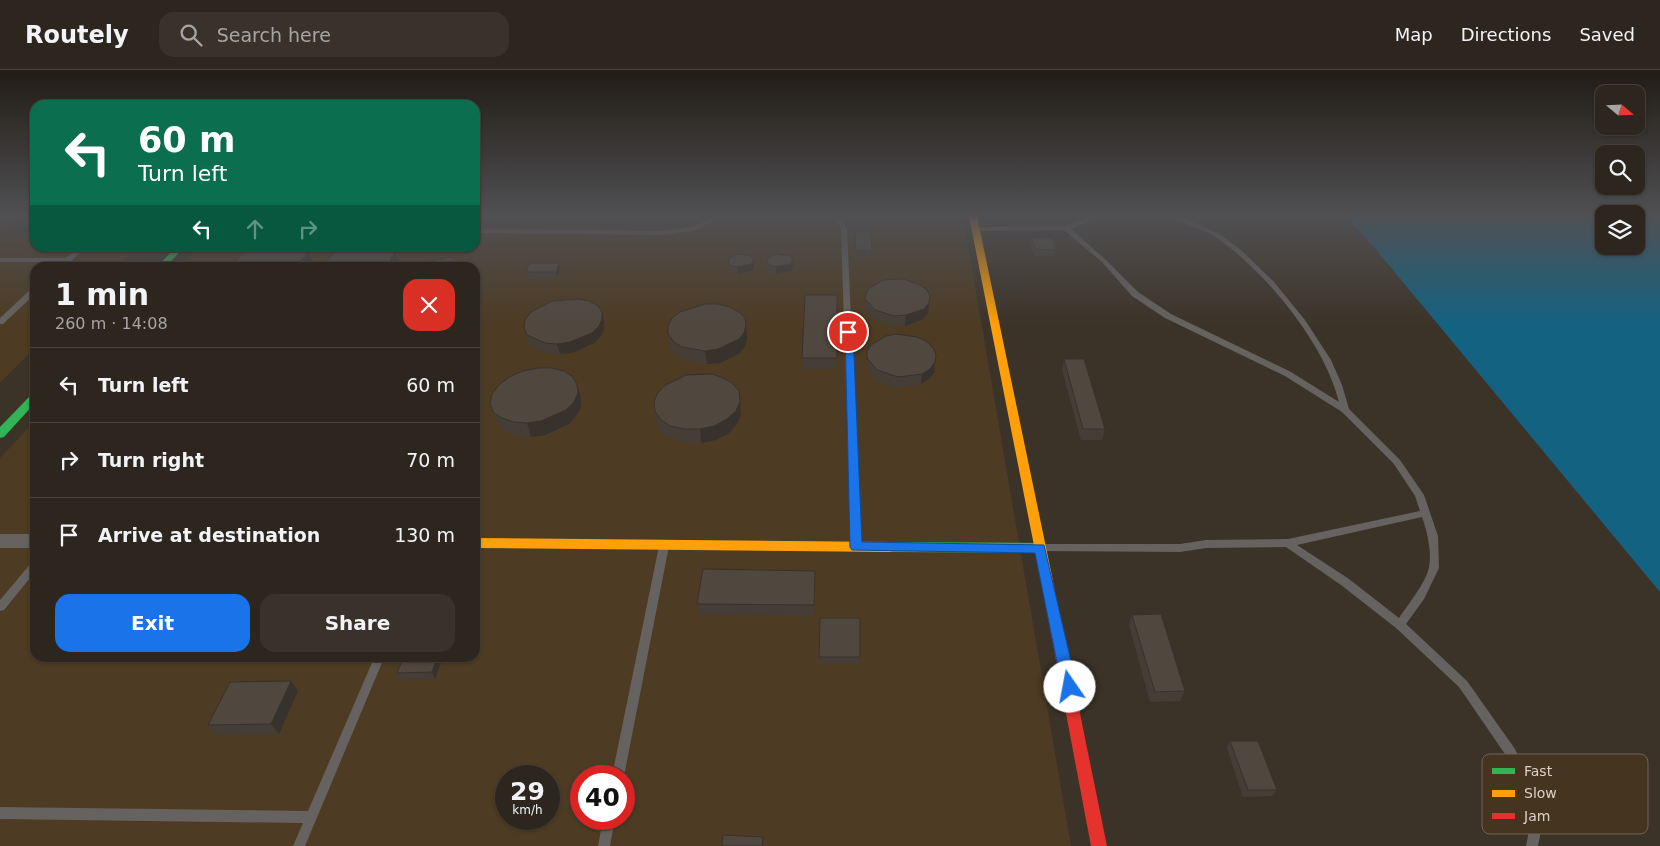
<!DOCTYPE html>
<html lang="en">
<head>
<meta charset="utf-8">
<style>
  :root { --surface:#2d261e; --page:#39322b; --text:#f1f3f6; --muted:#a7a5a4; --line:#48433c; --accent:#1a73e8 }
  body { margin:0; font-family:"DejaVu Sans",sans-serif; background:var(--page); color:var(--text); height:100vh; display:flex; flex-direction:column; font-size:19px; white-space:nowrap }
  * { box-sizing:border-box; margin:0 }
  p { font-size:16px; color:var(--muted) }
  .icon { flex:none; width:28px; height:28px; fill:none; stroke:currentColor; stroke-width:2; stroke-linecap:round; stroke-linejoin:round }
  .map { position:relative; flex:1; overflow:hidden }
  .drawer { position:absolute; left:30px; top:192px; width:450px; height:400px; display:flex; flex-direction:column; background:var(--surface); border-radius:15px; box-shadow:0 1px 4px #0004,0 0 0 1px var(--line) }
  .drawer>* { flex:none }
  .top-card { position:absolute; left:30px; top:30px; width:450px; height:152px; border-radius:15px; box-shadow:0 1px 4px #0004,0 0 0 1px var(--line); background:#0b6e4f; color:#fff; overflow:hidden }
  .needle { width:32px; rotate:109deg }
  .controls { position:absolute; left:1595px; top:15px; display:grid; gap:10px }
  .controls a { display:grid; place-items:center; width:50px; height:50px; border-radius:10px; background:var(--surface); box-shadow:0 1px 4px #0004,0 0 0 1px var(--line); font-size:25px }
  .speed { position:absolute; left:495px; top:695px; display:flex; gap:10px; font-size:25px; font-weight:700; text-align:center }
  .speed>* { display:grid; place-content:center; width:65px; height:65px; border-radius:50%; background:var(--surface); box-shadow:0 1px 4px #0004,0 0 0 1px var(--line); line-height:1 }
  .speed small { font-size:12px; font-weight:400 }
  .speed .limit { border:8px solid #d22; background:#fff; color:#111 }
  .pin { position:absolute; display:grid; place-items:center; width:42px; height:42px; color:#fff; margin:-21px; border:2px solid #fff; border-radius:50%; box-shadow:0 1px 5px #0007 }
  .me { position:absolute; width:55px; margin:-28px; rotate:348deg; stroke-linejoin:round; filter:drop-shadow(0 0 4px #0008) }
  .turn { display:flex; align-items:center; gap:18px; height:105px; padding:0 25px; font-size:22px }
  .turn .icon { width:65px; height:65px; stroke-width:2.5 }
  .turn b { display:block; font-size:35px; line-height:42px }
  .lanes { display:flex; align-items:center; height:48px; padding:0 25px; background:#0003; justify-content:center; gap:25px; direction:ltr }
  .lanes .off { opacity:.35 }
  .round { display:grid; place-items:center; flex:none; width:52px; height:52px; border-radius:15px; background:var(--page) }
  .summary { display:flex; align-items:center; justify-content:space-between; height:85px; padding:0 25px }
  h1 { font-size:30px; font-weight:800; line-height:38px }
  .primary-button { display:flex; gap:10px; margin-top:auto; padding:10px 25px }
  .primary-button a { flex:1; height:58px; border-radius:15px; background:var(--accent); color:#fff; font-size:20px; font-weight:800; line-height:58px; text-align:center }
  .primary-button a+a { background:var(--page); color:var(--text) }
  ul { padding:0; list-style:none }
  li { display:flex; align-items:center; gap:15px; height:75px; padding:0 25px; border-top:1px solid var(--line) }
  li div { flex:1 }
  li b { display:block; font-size:19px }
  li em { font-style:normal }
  header { display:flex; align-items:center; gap:30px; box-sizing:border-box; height:70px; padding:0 25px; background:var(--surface); border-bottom:1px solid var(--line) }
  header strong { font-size:24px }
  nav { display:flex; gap:28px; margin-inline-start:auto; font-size:18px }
  .search { width:350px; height:45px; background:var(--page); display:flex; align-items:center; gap:12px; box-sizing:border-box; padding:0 18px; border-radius:15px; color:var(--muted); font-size:19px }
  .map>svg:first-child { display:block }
  .built { fill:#4d3b23; fill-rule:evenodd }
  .water { fill:#146282 }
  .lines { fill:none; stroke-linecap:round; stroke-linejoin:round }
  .lane { fill:#66625f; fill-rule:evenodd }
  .street { fill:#66625f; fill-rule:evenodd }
  .fast { fill:#30b455; fill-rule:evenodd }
  .slow { fill:#ff9f0a; fill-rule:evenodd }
  .jam { fill:#e5322d; fill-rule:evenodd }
  .wall { fill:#453e36 }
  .shaded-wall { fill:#38322c }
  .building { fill:#50483f; stroke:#38322c }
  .route { fill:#1a73e8; stroke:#114b97 }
  .key { fill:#443420; stroke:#726352; stroke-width:1 }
  .key-label { font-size:14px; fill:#dcd2c6 }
</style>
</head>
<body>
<header>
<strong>Routely</strong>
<div class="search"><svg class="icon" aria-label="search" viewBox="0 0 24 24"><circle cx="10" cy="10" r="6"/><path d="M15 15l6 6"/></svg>Search here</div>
<nav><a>Map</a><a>Directions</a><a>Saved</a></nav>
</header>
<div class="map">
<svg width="1660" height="776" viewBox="0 0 1660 776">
  <rect width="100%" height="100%" fill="#3c3328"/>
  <path class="built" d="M0,146H26L3,164L35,165V178H136L116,197L35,198V278L0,313Z
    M475,146H963L1071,776H0V388L35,351V588H475V198L179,197L198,178H475ZM506,706H549V749H506ZM581,706H624V749H581Z"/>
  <path class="water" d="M1346,146H1604V176H1636V146H1660V522L1378,182Z"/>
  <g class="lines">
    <path class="lane" d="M716,146H724L696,160L664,165L475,163V159L664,161L692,157Z
      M828,146L840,147L847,159L861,477L859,480H853L851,477L841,159L835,149Z
      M1093,146H1102L1071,159L1106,190L1138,222L1171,244L1291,302L1339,332C1325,274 1266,202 1217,168C1204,159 1184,155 1173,146H1181L1221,165L1241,180L1274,212L1305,250L1331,290L1342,315L1349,339L1400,390L1424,425L1438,466L1439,498L1424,529L1406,554L1467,611L1515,679L1539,729L1540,766L1538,776H1526L1528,766L1527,729L1507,687L1459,617L1396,558L1341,515L1286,477L1206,478L1180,482L1041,481L1039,478L1041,475L1044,474H1180L1206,470L1288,469L1420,441L1415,426L1394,394L1342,342L1285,306L1165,248L1132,226L1102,192L1064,160L975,161L972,159L975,157L1065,156ZM1422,447C1427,461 1432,482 1429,497C1427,511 1407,536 1399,548L1349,509L1297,475Z
      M79,178H85L64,198H56L62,192H0V188H66Z
      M32,218H35V224L3,254H0V248Z
      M664,472L667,473L669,476L624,706H612L659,476L661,473Z
      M35,491V502L4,540L0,541V530L32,492Z
      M374,588H384L305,776H293L303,753L0,749V737L308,741Z
      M603,749H615L610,776H598Z"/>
    <path class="street" d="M0,464H35V478H0Z"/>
    <path class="fast" d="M175,178H183L165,198H156Z
      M35,324V333L4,367L0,368V357L31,325Z
      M890,472L1040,473L1044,475L1046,478L1044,481L1040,483L890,482L886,480L884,477L886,474Z"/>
    <path class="slow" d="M969,146H977L1053,511L1052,515L1047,516L1042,515L1041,511Z
      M475,468L890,472L894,474L896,477L894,480L890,482L475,478Z"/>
    <path class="jam" d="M1047,506L1052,507L1053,511L1107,776H1091L1041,511L1042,507Z"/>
  </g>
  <path class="wall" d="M1032,168L1056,180L1054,186H1034L1031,175Z
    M855,169L872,181L871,188H855Z
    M728,191L754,197L752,201L737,204L731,202L729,198Z
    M767,191L793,197L791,201L776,204L770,202L767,198Z
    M560,199L557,208L528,209L526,202Z
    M866,223L928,243L923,249L905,256H893L874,250L865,239Z
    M837,225V299H803L802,288Z
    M604,252V259L601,266L594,273L572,283L560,284H548L530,275L527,268L524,258Z
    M668,264L747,269L745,276L740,283L720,293L707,294L684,290L676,285L670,278Z
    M867,281L936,285L934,303L929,309L921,314L897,318L876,311L867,298Z
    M1064,289L1105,359L1102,370H1081L1062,300Z
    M581,328V337L577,345L569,354L545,365L531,367L518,366L507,362L499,356L490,334Z
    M655,341L741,345L737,354L729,363L716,370L701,373H686L673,369L662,363L657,355Z
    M815,501L814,546L699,544L697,534Z
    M1132,545L1185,621L1180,631L1150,632L1129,555Z
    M820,548L860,587V594H819Z
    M443,588L435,609L401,610L397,603Z
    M298,621L279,664L217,665L208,655Z
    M1230,671L1277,720L1272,726L1243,727L1227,678Z"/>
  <path class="shaded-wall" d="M307,178L312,191L310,197L309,198H290Z
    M395,182L399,192L395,198H379Z
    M754,190V197L752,201L737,204V197Z
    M793,190V197L791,201L776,204V197Z
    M559,193L560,199L557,208L556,202Z
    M930,226L928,243L923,249L905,256L906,245Z
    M602,242L604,252V259L601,266L594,273L572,283L560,284L557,274Z
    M746,255L747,269L745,276L740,283L720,293L707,294L705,281Z
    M935,292L934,303L929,309L921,314L922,304Z
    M577,315L581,328V337L577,345L569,354L545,365L531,367L527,353Z
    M740,331L741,345L737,354L729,363L716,370L701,373L700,359Z
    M437,588H443L435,609L432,602Z
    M291,611L298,621L279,664L271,654Z"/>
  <path class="building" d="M855,162H871L872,181H856Z
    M1032,168H1053L1056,180L1035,179Z
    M253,178H307L308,181L305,187L290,198H237L236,196L237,190L242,184L250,179Z
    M344,178H393L395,182L389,192L379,198H328L327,194L329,188L334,183Z
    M737,184L751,186L754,190L751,194L737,197L730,195L728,191L731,187Z
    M776,184L790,186L793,190L790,194L776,197L769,195L767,191L769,187Z
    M449,187L455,189L458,194L456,198H425V196L430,191Z
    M529,193H559L556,202H526Z
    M903,209L920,215L927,220L930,226L929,233L924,239L906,245L894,246L875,240L865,229L866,223L869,218L883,210Z
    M805,225H837V288H802Z
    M578,229L589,231L598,236L602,242V249L599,256L592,263L570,272L557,274L545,273L527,265L524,258L525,250L531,242L552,231Z
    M705,234H718L730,237L739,242L745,248L746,255L744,263L739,269L718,279L705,281L682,277L674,272L668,264V256L672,248L680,242Z
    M896,264L917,267L926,271L933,278L936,285L935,292L930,299L922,304L898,307L877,300L867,288V281L871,275L886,266Z
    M1064,289H1084L1105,359H1083Z
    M538,298H552L564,301L573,307L577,315L578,323L574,332L566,340L541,351L527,353L513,352L502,348L494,343L490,334L492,324L499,315L509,307L523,301Z
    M712,304L723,308L732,313L739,321L740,331L736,341L727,349L714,356L700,359H684L670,356L660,349L655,341L654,332L657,324L664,316L686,305Z
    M703,499L815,501L814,535L697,534Z
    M1161,544L1185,621L1155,622L1132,545Z
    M820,548H860V587H819Z
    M403,588H437L432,602L397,603Z
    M291,611L271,654L208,655L230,612Z
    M1230,671H1258L1277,720H1248Z
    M723,765L763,767L762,776H722Z"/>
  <linearGradient id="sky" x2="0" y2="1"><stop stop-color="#211c16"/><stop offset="0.57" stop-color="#505053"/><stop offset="1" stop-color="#505053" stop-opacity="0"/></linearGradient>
  <rect width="1660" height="255" fill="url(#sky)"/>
  <path class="route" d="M845,259H852L853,262L862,472L1044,475L1077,617L1075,622L1070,624L1064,622L1062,617L1035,483L852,480L850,477Z"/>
  <rect x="1482" y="684" width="166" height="80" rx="8" class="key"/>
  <rect x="1492" y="698" width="23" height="6" fill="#30b455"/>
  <rect x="1492" y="720" width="23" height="7" fill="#ff9f0a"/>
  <rect x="1492" y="743" width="23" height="6" fill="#e5322d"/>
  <g class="key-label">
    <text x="1524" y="706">Fast</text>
    <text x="1524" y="728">Slow</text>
    <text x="1524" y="751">Jam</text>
  </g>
</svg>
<div class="controls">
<a><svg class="needle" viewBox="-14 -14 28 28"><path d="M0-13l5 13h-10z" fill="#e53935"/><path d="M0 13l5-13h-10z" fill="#a7a5a4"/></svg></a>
<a><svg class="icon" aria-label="search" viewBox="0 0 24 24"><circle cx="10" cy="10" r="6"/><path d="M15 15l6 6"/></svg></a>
<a><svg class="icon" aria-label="layers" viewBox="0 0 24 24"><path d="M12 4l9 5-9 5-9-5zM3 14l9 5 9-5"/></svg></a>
</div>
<div class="speed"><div>29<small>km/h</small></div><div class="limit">40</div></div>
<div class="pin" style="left:848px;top:262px;background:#d93025"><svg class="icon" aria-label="arrive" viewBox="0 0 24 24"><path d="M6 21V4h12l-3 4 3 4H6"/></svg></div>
<svg class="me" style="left:1070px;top:617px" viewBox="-20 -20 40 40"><circle r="19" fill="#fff"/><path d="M0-13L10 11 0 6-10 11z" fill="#1a73e8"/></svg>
<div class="top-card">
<div class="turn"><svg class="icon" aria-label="left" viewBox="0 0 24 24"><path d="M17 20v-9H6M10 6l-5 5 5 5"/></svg><div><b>60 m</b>Turn left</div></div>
<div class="lanes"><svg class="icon" aria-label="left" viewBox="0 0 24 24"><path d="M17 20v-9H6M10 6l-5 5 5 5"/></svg><svg class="icon off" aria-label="ahead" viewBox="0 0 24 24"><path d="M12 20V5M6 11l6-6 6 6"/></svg><svg class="icon off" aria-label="right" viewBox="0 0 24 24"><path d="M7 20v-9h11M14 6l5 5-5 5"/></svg></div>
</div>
<section class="drawer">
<div class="summary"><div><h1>1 min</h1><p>260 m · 14:08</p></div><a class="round" style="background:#d93025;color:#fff"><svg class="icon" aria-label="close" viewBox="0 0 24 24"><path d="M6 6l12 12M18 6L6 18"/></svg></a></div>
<ul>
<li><svg class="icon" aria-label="left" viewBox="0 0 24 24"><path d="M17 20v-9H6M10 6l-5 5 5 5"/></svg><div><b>Turn left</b></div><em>60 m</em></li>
<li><svg class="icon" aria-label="right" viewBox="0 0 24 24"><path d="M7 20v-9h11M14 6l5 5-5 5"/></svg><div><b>Turn right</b></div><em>70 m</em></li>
<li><svg class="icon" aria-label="arrive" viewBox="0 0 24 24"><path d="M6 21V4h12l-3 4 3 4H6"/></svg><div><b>Arrive at destination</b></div><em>130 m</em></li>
</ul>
<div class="primary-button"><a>Exit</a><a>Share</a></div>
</section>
</div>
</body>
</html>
